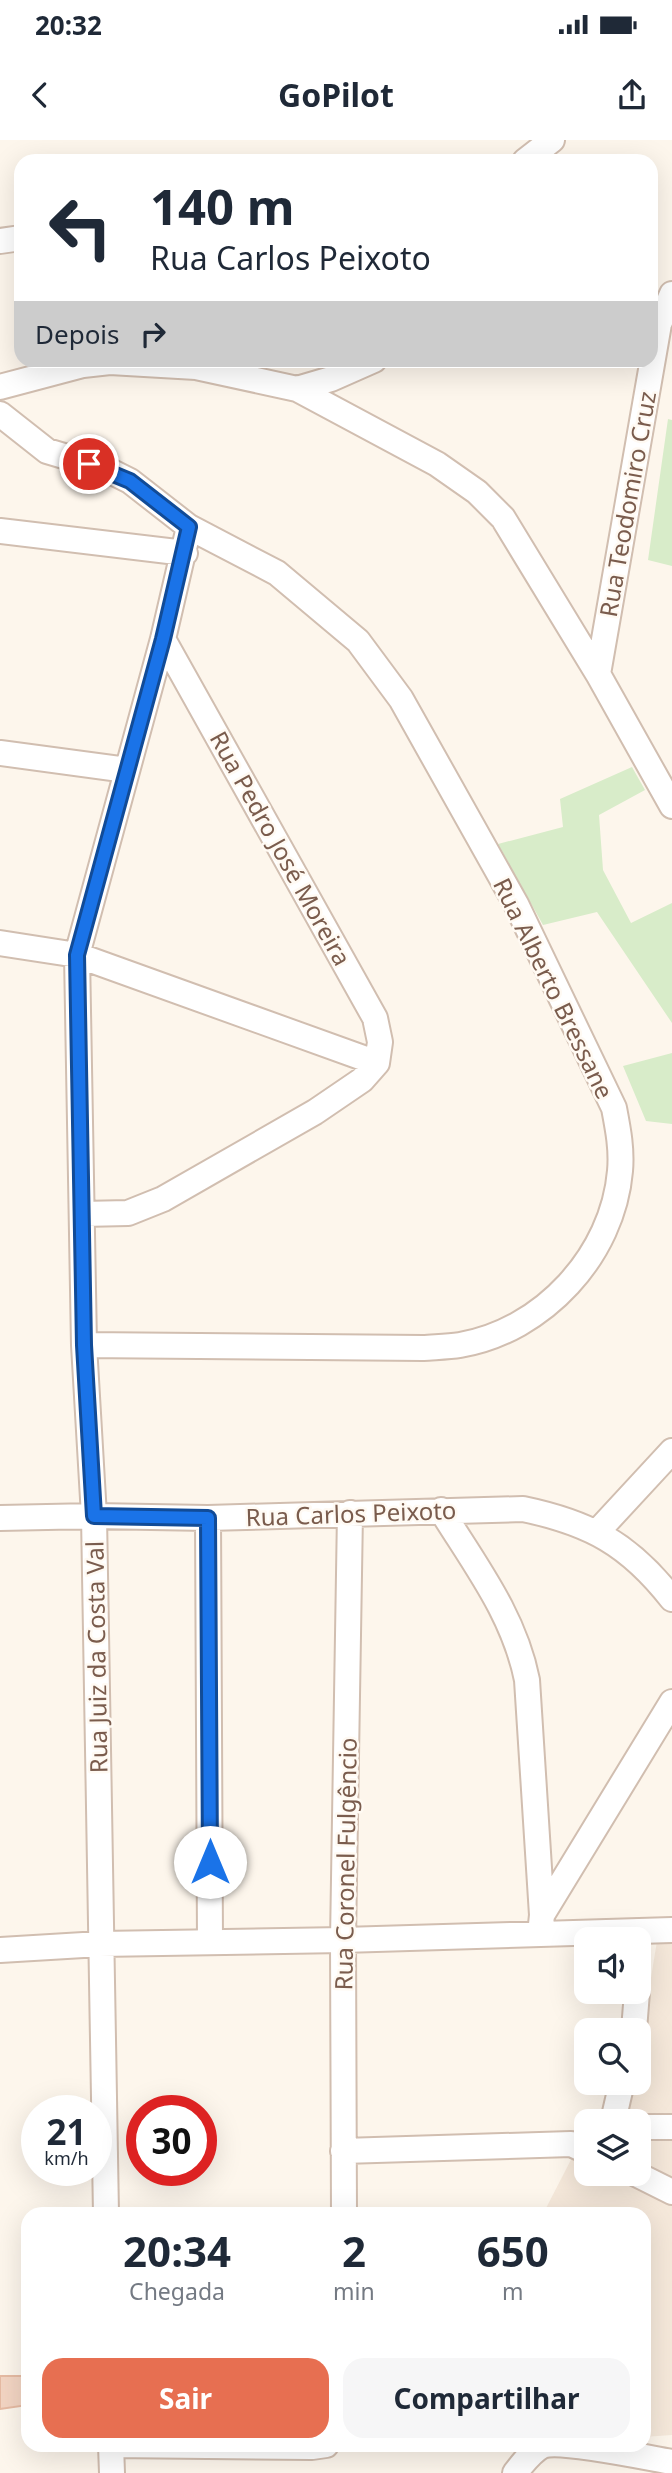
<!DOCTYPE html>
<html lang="pt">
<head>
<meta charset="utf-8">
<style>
  :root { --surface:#fff; --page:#f6f6f7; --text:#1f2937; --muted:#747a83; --accent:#e76f51 }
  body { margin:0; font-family:"Noto Sans",sans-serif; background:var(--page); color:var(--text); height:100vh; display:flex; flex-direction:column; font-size:26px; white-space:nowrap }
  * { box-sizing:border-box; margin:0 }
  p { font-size:23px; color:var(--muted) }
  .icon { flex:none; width:38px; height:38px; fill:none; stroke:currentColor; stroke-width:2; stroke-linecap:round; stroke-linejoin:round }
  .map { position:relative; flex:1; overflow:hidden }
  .drawer { position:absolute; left:21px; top:2067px; width:630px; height:245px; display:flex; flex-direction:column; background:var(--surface); border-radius:21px; box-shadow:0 7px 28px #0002 }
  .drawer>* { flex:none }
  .guide { position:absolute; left:14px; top:14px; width:644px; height:214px; border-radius:21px; box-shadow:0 7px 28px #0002; background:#fff; color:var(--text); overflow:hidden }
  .buttons { position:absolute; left:574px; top:1787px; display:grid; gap:14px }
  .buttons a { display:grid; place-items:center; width:77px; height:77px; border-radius:14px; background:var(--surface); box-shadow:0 7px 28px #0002; font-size:35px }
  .speed { position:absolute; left:21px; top:1955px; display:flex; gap:14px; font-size:35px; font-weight:700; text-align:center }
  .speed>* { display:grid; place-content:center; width:91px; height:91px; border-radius:50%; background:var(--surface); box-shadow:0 7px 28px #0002; line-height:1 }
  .speed small { font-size:18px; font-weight:400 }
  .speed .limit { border:10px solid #d22; background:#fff; color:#111 }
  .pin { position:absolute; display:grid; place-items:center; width:60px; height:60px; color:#fff; margin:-30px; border:4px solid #fff; border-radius:50%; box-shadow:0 2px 7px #0007 }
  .me { position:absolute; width:77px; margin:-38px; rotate:0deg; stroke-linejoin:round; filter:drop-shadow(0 0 5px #0008) }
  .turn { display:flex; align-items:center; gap:24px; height:147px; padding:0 21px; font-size:32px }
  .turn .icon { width:91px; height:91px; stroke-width:2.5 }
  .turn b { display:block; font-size:49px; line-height:60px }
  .then { display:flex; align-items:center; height:66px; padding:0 21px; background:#0003; gap:14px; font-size:26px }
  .eta { display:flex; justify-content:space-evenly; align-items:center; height:119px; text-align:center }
  .eta b { font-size:42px; font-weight:700; line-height:49px }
  .action { display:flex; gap:14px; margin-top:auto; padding:14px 21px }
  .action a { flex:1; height:80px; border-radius:21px; background:var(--accent); color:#fff; font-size:28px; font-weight:700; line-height:80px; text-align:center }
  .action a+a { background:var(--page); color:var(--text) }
  .status { display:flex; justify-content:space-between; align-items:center; height:49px; padding:0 35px; background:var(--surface); direction:ltr }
  .status svg { height:19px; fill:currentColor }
  header { display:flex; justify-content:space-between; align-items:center; height:91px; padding:0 21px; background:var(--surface); font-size:32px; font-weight:700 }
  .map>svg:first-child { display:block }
  .residential { fill:#f5e8da }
  .green { fill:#d8ecc9 }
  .building { fill:#f3d5c3; stroke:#e6bba3; stroke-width:2 }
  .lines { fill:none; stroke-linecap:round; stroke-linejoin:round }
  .minor-casing { stroke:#d1beb0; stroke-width:28 }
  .minor { stroke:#fff; stroke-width:24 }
  .route-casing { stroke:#114b97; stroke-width:18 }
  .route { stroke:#1a73e8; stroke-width:12 }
  .labels { text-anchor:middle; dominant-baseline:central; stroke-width:5; stroke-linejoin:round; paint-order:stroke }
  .street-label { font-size:24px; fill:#7a5c4d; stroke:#fffaf3 }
</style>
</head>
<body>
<div class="status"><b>20:32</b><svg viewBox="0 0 49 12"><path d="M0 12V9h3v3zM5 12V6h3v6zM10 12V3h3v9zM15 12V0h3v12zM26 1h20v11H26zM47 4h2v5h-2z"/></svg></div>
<header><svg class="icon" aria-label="back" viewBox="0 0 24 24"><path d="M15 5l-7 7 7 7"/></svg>GoPilot<svg class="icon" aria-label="share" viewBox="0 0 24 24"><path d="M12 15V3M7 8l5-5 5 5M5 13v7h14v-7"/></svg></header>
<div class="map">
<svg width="672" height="2333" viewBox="0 0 672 2333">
  <rect width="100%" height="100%" fill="#fdf6ec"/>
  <path class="residential" d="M672,1800V2295L644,2297V2074H543L577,2008L586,2002V2034H639V1981H616L630,1943L639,1942V1911L657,1801Z"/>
  <path class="green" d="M668,279L672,280V426L648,420Z
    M632,627L645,650L599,675L603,730L631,783L672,763V883L597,772L543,785L498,704L563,687L560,659Z
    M672,913V984L646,981L623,926Z"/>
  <path class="building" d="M0,2236H28V2265L0,2269Z"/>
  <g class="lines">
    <g class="minor-casing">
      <path id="minor" d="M525,21L552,0
        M0,101L21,98
        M0,247L83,225L110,222L196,227L297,249L437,324L477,352L503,378L598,534L672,666
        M297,249L331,239L374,220
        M0,274L47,311L104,328L130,341L189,387L277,433L358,501L401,559L516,764L614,968C618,989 622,1009 620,1031C613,1115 543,1191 460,1205C448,1207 435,1207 423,1208L84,1205
        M0,391L185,413
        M163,499L375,878L380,902L377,923
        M598,534L659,184L672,154
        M0,613L127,630
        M0,803L77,815L377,923
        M82,1074L128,1073L163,1059L315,972L362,940L377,923
        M441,1370C475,1425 514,1475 527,1540L542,1775L540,1794
        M0,1378L94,1376L208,1378L523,1369C590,1383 629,1404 672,1459
        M208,1378L210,1801
        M598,1391L672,1311
        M542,1775L672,1562
        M0,1810L100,1804L343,1800L672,1790
        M634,1890L637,1852
        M613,1981L622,1942
        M639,1987H672
        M343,2011L571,2004L586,2011
        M636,2034L672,2052
        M106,2074L94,1376L84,1205L77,815L163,499L189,387
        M344,2074L343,1800L350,1373
        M111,2305L312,2307L326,2305
        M111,2305L112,2333
        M515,2333C523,2323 531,2312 542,2306C560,2299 648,2318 672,2322"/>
    </g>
    <use href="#minor" class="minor"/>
  </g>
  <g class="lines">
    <g class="route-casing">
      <path id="route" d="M89,324L130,341L189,387L163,499L77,815L84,1205L94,1376L208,1378L210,1722"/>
    </g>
    <use href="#route" class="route"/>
  </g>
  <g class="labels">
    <g class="street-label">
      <text transform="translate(627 364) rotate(-80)">Rua Teodomiro Cruz</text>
      <text transform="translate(281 708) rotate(61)">Rua Pedro José Moreira</text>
      <text transform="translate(554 848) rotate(64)">Rua Alberto Bressane</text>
      <text transform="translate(351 1373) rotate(-2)">Rua Carlos Peixoto</text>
      <text transform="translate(96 1517) rotate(-91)">Rua Juiz da Costa Val</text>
      <text transform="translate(345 1724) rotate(-89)">Rua Coronel Fulgêncio</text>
    </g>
  </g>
</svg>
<div class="buttons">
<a><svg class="icon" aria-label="sound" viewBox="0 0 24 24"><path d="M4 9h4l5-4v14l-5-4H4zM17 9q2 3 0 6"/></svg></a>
<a><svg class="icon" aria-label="search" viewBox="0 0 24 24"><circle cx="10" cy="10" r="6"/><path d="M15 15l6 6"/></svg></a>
<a><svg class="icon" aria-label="layers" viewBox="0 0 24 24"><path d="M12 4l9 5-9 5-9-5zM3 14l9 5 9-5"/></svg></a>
</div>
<div class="speed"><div>21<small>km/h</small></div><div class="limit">30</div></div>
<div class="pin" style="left:89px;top:324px;background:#d93025"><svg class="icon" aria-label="arrive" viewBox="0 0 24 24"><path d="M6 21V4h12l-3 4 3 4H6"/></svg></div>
<svg class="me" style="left:210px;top:1722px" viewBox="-20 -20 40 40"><circle r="19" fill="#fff"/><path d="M0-13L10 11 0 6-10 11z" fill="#1a73e8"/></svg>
<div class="guide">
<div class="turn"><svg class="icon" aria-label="left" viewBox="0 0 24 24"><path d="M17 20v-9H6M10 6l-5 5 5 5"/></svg><div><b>140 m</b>Rua Carlos Peixoto</div></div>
<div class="then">Depois<svg class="icon" aria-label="right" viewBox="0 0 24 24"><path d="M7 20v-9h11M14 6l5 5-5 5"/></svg></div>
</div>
<section class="drawer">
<div class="eta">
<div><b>20:34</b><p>Chegada</p></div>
<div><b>2</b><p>min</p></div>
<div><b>650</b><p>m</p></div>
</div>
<div class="action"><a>Sair</a><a>Compartilhar</a></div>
</section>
</div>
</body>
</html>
